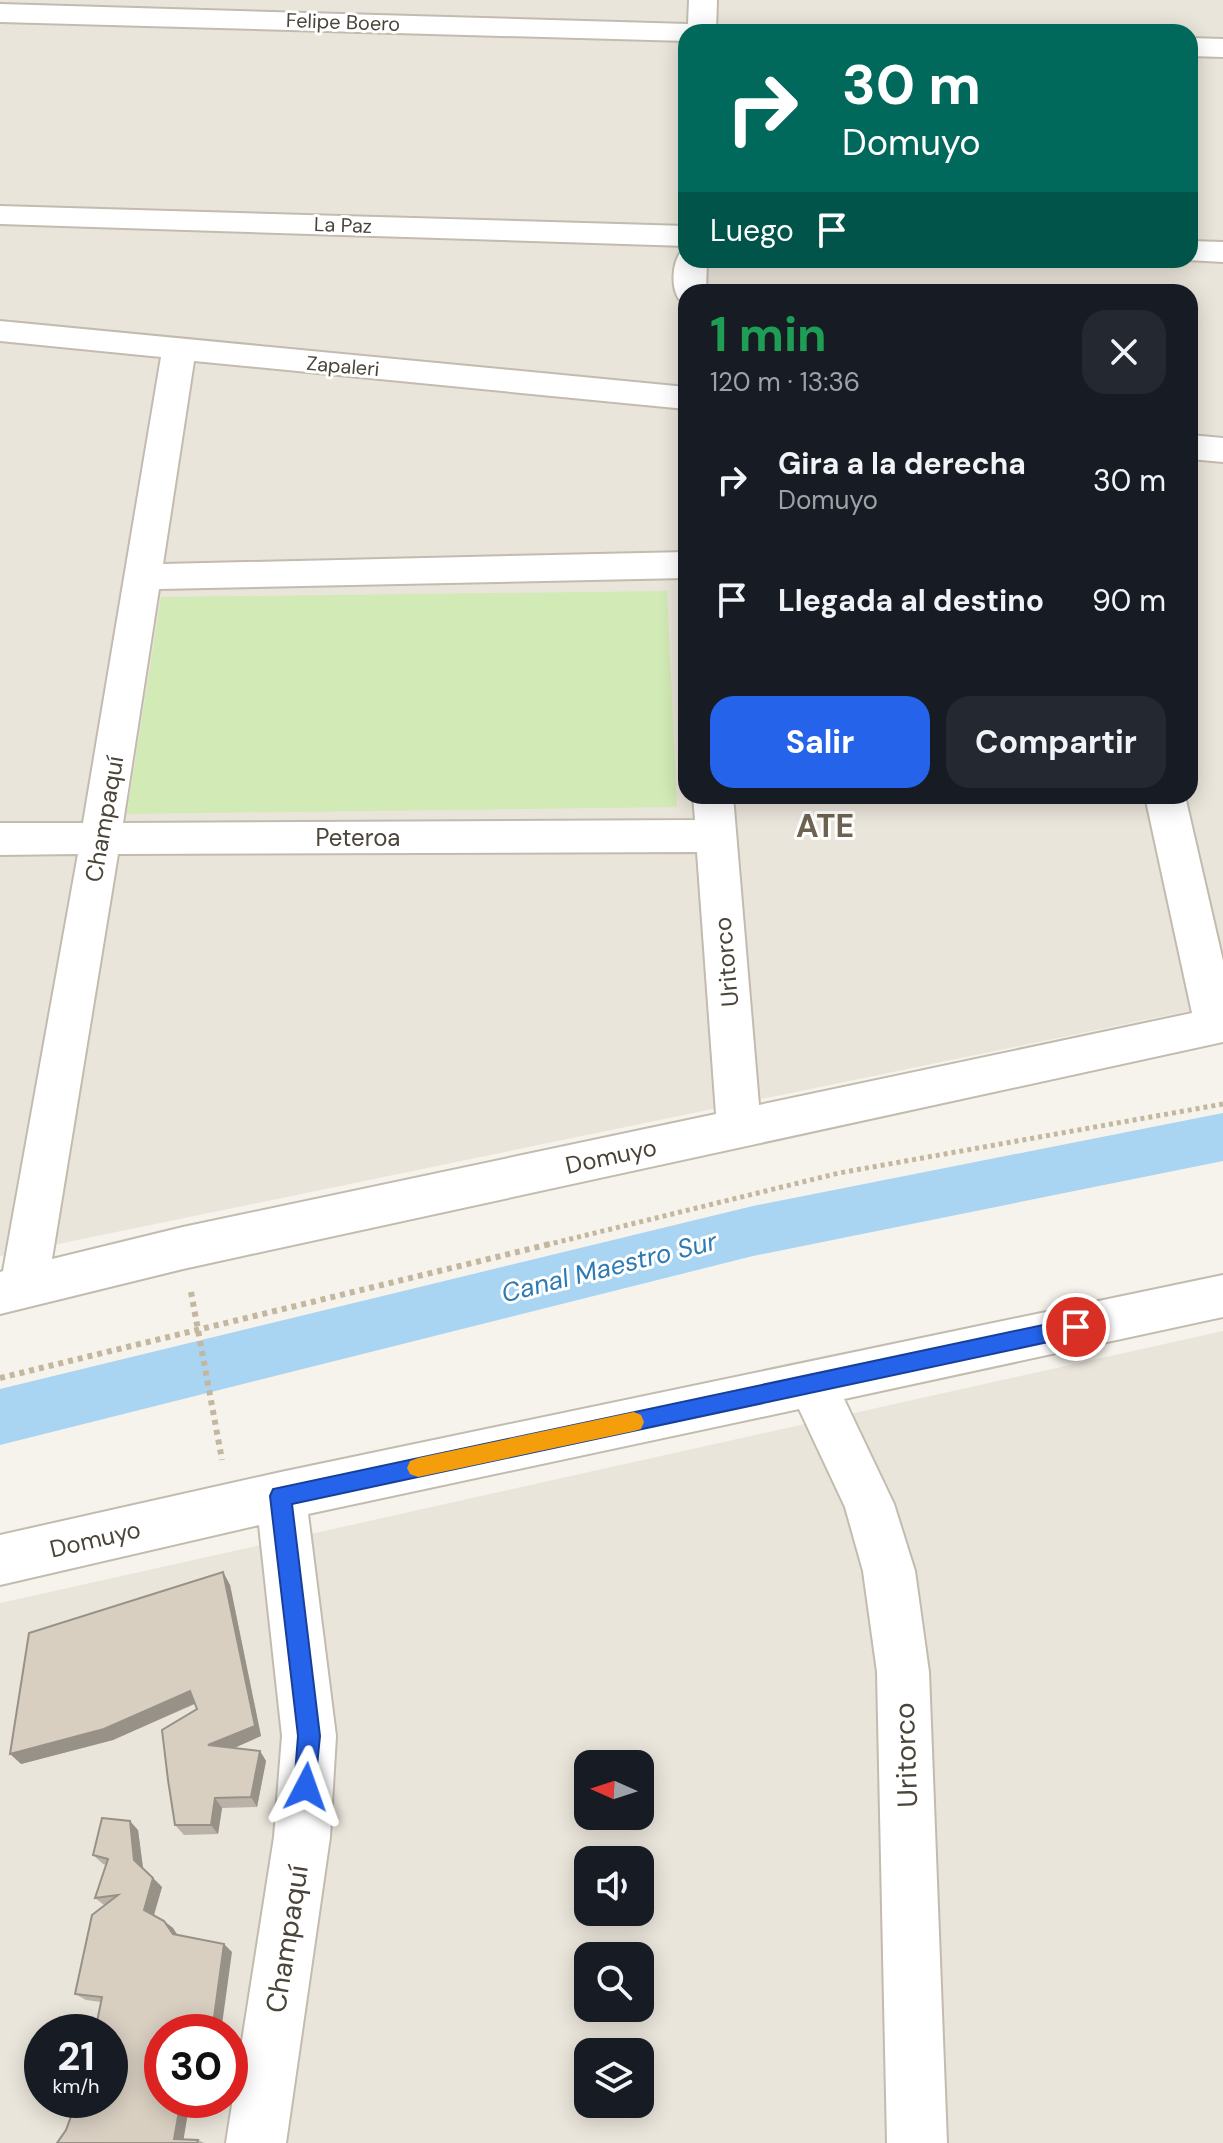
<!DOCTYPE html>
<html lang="es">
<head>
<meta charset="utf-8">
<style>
  :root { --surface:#171b24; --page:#242831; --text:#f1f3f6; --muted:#9ea1a6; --accent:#2563eb }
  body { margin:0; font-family:"DM Sans",sans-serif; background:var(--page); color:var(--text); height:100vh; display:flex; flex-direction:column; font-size:30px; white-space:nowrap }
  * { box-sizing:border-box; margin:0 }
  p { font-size:26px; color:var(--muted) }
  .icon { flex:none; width:44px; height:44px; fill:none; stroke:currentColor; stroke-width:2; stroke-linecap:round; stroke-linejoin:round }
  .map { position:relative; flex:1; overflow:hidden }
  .drawer { position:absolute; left:678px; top:284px; width:520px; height:520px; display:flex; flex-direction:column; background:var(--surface); border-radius:24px; box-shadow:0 4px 20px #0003 }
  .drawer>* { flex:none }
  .top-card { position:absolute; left:678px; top:24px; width:520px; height:244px; border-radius:24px; box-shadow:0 4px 20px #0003; background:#00695c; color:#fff; overflow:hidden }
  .needle { width:52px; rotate:273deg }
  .tools { position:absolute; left:574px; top:1750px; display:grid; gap:16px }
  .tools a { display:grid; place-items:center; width:80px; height:80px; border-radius:16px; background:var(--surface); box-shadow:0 4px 20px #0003; font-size:40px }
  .speed { position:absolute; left:24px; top:2014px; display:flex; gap:16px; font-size:40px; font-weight:700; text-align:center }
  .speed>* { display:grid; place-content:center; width:104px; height:104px; border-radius:50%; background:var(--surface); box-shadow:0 4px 20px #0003; line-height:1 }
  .speed small { font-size:20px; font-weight:400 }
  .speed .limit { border:12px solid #d22; background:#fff; color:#111 }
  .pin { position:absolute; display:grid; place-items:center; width:68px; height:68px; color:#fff; margin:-34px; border:4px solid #fff; border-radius:50%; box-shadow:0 2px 8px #0007 }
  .me { position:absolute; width:88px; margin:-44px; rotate:4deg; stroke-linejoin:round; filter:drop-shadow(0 0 6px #0008) }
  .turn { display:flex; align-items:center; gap:28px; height:168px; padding:0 32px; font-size:36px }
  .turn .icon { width:104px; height:104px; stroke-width:2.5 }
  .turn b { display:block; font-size:56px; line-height:68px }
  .then { display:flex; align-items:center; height:76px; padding:0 32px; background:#0003; gap:16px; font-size:30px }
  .round { display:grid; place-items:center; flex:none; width:84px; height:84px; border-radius:24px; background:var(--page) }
  .headline { display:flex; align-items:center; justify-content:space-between; height:136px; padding:0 32px }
  h1 { font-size:48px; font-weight:700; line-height:60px; color:#1e9e55 }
  .button { display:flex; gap:16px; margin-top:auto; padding:16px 32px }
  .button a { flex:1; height:92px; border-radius:24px; background:var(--accent); color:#fff; font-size:32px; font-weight:700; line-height:92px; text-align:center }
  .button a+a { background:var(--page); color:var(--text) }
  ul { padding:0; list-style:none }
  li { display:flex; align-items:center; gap:24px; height:120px; padding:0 32px }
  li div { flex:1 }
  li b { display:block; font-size:30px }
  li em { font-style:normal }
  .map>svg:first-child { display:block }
  .residential { fill:#eae5da; fill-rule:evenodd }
  .green { fill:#d2eab5 }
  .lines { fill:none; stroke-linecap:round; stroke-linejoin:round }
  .canal { fill:#a9d4f2; fill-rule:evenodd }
  .street-casing { stroke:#c2bbae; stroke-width:4 }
  .path-far1 { stroke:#c4b79f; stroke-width:5; stroke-dasharray:4 4; stroke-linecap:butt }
  .path { stroke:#c4b79f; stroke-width:6; stroke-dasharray:5 5; stroke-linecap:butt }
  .street { fill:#fff; fill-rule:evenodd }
  .wall { fill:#bab2a6 }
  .shaded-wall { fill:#979187 }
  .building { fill:#d8cfc1; stroke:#979187; stroke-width:2 }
  .route { fill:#2563eb; stroke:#184099; stroke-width:2 }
  .slow { fill:#f59e0b }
  .labels { text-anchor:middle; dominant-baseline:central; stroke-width:6; stroke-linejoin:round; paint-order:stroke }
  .far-street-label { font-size:20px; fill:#4b4439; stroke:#fff }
  .street-label { font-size:24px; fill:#4b4439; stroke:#fff }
  .water-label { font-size:26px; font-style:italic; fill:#2e7ab2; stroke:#fff }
  .near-street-label { font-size:28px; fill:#4b4439; stroke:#fff }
  .district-label { font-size:32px; font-weight:bold; fill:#6e6250; stroke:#fff }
</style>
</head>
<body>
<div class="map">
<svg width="1223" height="2143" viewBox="0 0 1223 2143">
  <rect width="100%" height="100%" fill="#f6f3ec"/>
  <path class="residential" d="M0,0H1223V1004L0,1256ZM686,32H1190V260H686ZM686,292H1190V796H686Z
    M1223,1331V2143H0V1603ZM588,1764H640V1816H588ZM588,1860H640V1912H588ZM588,1956H640V2008H588ZM42,2032H110V2100H42ZM162,2032H230V2100H162ZM588,2052H640V2104H588Z"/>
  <path class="green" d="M667,591L677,807L127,814L161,597Z"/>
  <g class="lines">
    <path class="canal" d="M1223,1113V1161L753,1256L0,1445V1389L753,1206Z"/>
    <g class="street-casing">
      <path id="street" d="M689,0H717L716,32H686V41L0,22V4L688,24Z
        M1190,38L1223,39V57L1190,56Z
        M0,206L686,226V246L0,224Z
        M1190,241L1223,242V262L1187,260H1190Z
        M686,252V260H707L706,292H686V301L679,299C671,288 672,265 680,253Z
        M0,321L686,387V409L194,361L163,564L686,552V578L159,589L123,823L695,820L693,796H733L759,1105L1192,1013L1145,796H1185L1223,961V1042L183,1269L0,1314V1272L3,1271L78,854L0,855V823H83L161,357L0,341ZM697,852L716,1114L183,1227L52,1259L118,854Z
        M1190,435L1223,438V462L1190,459Z
        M1223,1275V1317L844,1399L894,1504L915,1571L929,1672L947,2143H887L877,1672L863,1571L845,1507L799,1409L308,1514L336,1736L330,1837L286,2143H226L274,1837L282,1736L259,1525L0,1585V1535L281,1472Z"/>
    </g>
    <path class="path-far1" d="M546,1245L839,1173L1223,1104"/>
    <path class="path" d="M191,1292L222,1460
      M0,1378L554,1243"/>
    <use href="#street" class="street"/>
  </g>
  <path class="wall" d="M223,1572L230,1585L261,1736L234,1748L260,1751L266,1761L257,1807L222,1808L218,1834L184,1835L175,1825L197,1709L195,1704L113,1740L21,1764Z
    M138,1830L143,1868L162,1887L154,1915L173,1928L177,1935L232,1952L162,2032V2100H190L183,2139L198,2140L204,2143H57L110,2100L101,2002L86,2000L75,1994L104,1905L95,1898L106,1865L103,1864L93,1855Z"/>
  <path class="shaded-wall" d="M223,1572L230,1585L261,1736L216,1756L208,1745Z
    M190,1691L198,1702L113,1740L21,1764L10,1754Z
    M260,1751L266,1761L257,1807L251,1797Z
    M215,1798L222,1808L218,1834L211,1825Z
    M130,1821L138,1830L143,1868L134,1860Z
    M153,1878L162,1887L153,1918L144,1910Z
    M164,1921L173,1928L182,1942L173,1934Z
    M224,1944L232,1952L221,2032H212Z
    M181,2100H190L183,2143L174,2139Z"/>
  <path class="building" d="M223,1572L255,1726L208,1745L260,1751L251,1797L215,1798L211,1825H175L168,1780L162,1730L197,1709L190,1691L104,1729L10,1754L29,1633Z
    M102,1818L130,1821L134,1860L153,1878L144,1910L164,1921L173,1934L224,1944L212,2032H162V2100H181L174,2139L198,2140L197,2143H57L66,2130L77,2100H110V2032H95L102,1997L75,1994L92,1915L118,1895L95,1898L108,1859L93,1855Z"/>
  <path class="route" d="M1076,1318L1083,1321L1086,1327L1083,1334L1076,1336L292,1504L320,1736L314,1795L306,1798L298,1795L294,1787L298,1736L270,1496L273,1489Z"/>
  <path class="slow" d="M634,1412L641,1415L644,1422L641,1429L634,1431L418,1477L410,1474L407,1468L410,1461L418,1458Z"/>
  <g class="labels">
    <g class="far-street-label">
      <text transform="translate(343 22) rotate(2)">Felipe Boero</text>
      <text transform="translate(343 225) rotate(2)">La Paz</text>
      <text transform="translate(343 366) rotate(5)">Zapaleri</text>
    </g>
    <g class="street-label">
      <text transform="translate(104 819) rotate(-80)">Champaquí</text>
      <text x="358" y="837">Peteroa</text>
      <text transform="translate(726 962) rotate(-95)">Uritorco</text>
      <text transform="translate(611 1156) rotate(-12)">Domuyo</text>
      <text transform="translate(95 1539) rotate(-13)">Domuyo</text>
    </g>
    <g class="water-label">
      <text transform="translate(609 1267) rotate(-14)">Canal Maestro Sur</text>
    </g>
    <g class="near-street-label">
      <text transform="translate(906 1755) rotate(-92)">Uritorco</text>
      <text transform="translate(287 1939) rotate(-81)">Champaquí</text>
    </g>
    <g class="district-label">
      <text x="825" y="826">ATE</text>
    </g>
  </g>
</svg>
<div class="tools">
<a><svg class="needle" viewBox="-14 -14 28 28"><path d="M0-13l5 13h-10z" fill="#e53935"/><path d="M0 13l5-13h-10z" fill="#9ea1a6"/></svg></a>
<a><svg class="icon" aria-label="sound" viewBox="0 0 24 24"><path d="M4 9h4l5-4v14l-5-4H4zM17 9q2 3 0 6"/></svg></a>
<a><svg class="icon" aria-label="search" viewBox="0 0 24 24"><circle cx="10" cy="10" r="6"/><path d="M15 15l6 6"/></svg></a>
<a><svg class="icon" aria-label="layers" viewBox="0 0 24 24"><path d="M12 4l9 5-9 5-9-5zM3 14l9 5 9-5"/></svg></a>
</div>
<div class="speed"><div>21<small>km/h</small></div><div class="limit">30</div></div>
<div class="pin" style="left:1076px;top:1327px;background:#d93025"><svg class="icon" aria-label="arrive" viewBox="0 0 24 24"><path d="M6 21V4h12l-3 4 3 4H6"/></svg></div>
<svg class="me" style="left:306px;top:1787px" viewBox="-20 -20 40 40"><path d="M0-17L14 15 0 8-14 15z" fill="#2563eb" stroke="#fff" stroke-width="4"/></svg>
<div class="top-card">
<div class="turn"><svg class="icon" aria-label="right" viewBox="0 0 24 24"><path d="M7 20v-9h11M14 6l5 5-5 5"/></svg><div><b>30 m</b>Domuyo</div></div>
<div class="then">Luego<svg class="icon" aria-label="arrive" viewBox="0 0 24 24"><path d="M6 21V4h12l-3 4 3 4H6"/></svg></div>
</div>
<section class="drawer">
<div class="headline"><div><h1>1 min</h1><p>120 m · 13:36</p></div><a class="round"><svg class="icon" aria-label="close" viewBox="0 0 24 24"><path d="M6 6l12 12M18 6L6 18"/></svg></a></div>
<ul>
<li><svg class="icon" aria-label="right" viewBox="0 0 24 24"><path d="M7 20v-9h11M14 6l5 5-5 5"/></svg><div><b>Gira a la derecha</b><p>Domuyo</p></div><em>30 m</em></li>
<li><svg class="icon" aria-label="arrive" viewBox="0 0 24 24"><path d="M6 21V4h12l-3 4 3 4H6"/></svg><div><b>Llegada al destino</b></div><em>90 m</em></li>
</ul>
<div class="button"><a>Salir</a><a>Compartir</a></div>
</section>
</div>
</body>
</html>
